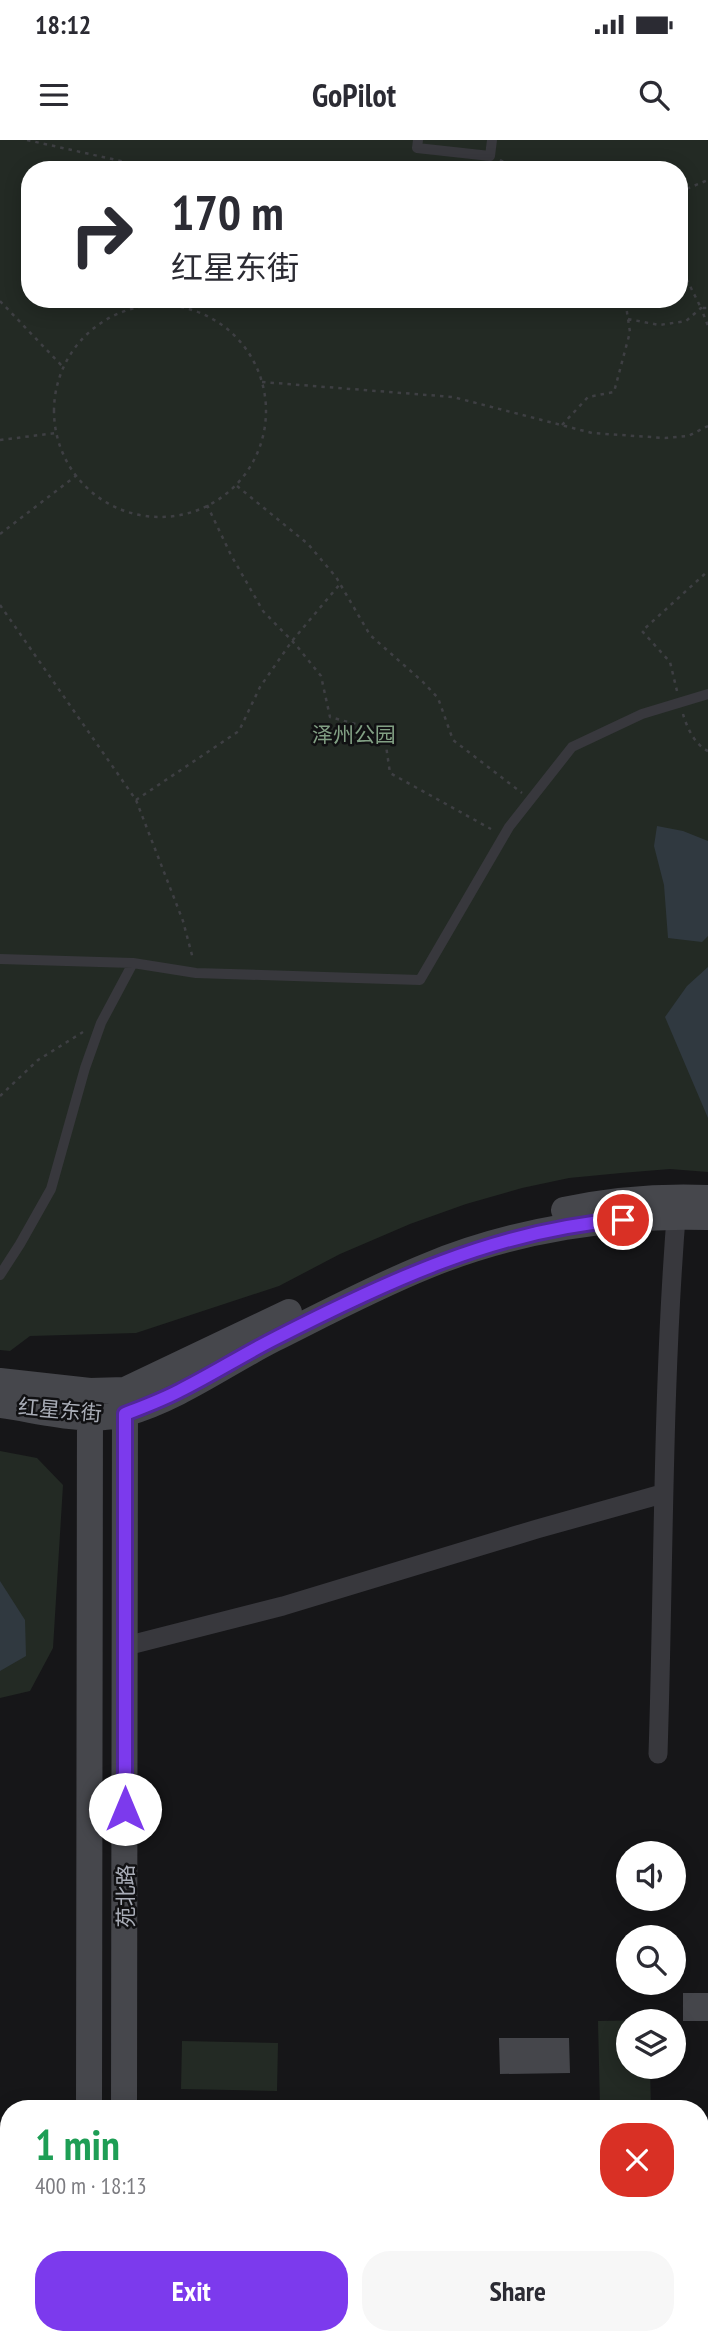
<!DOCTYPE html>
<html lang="en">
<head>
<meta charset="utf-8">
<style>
  :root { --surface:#fff; --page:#f7f7f7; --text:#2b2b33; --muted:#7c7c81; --accent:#7c3aed }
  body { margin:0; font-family:"PT Sans Narrow","Noto Sans SC",sans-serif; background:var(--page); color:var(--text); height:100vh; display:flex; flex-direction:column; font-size:26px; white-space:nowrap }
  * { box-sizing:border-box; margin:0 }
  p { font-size:23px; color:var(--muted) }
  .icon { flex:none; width:38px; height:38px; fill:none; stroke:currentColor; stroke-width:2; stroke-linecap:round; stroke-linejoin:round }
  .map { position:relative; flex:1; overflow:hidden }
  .details { position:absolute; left:0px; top:1960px; width:709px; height:245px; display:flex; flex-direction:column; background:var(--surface); border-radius:28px 28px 0 0; box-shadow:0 4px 18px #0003 }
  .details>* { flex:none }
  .top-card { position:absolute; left:21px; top:21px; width:667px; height:147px; border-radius:28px; box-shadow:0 4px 18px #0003; background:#fff; color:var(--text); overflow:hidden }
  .buttons { position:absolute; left:616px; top:1701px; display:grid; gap:14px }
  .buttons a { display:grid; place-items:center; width:70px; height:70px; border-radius:50%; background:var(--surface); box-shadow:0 4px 18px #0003; font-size:35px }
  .pin { position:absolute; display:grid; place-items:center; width:60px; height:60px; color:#fff; margin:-30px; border:4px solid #fff; border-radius:50%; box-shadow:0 2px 7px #0007 }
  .me { position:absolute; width:77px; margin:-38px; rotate:0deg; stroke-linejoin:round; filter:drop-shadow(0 0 5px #0008) }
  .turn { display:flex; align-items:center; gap:24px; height:147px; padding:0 35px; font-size:32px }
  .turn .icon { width:91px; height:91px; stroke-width:2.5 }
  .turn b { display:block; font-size:49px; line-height:60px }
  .round { display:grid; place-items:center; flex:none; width:74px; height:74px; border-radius:28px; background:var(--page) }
  .headline { display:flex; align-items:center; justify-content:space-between; height:119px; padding:0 35px }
  h1 { font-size:42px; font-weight:600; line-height:52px; color:#1e9e55 }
  .cta { display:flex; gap:14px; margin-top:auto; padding:14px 35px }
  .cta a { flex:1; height:80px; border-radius:28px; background:var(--accent); color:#fff; font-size:28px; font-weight:600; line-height:80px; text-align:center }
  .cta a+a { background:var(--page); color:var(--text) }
  .status { display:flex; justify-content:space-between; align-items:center; height:49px; padding:0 35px; background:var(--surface); direction:ltr }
  .status svg { height:19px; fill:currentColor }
  header { display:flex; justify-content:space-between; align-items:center; height:91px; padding:0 35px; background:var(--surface); font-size:32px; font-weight:600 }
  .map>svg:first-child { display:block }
  .green { fill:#232a24; fill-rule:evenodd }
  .water { fill:#303940 }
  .building { fill:#45464b }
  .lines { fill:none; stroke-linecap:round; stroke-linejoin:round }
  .path { stroke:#3e3f43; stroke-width:2.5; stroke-dasharray:3.5 5; stroke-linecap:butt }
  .service { stroke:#38383d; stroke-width:10 }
  .minor { stroke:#38383d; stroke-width:19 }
  .secondary { stroke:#46474c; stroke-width:26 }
  .route-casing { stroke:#51269a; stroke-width:18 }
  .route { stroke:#7c3aed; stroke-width:12 }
  .labels { text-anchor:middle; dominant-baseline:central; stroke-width:5; stroke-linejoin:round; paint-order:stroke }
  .park-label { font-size:21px; fill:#82a084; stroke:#111113 }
  .street-label { font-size:21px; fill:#a9adb7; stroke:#111113 }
</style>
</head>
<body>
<div class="status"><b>18:12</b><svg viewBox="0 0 49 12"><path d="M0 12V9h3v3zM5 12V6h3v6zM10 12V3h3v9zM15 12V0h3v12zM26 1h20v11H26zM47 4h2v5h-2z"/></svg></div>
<header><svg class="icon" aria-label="menu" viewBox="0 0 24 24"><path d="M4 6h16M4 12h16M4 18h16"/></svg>GoPilot<svg class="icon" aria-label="search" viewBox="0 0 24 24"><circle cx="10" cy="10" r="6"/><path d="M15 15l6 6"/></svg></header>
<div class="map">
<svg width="708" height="2205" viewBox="0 0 708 2205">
  <rect width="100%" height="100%" fill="#161618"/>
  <path class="green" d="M0,0H708V1032L670,1029L621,1033L569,1038L522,1048L466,1064L410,1084L340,1114L279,1146L136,1193L30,1196L10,1211L0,1210ZM30,30H679V159H30Z
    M0,1311L37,1318L63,1345L53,1508L30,1551L0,1558Z
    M649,1880L628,1881V1927H650L651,1969H600L598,1881Z
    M182,1901L278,1903L277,1951L181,1949Z"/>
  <path class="water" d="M657,686L683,691L708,701V796L702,802L668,798L664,745L654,706Z
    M708,827V978L665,877L687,846Z
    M0,1441L25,1480L26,1516L0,1531Z"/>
  <path class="building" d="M683,1853H708V1881H683Z
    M499,1898H569L570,1933L500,1934Z"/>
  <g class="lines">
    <path class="path" d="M27,0L161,30
      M500,20L519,30
      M679,52L708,40
      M679,124L701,168H708
      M0,161L63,227
      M54 271a106 106 0 1 1 212 0a106 106 0 1 1-212 0Z
      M148,166L152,159
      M628,179L659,185L686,181L701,168L708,186
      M262,242L453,257L592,293L665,298L688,296L708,286
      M562,285L588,257L614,252L630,192L625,159
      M0,300L56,293
      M237,346L308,404L336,437L370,495L423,542L438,558L453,600L522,653
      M207,365L231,415L263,471L296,505L321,536L330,577L384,592L390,633L491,689
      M0,394L77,335
      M0,465L136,660L183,781L193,819
      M677,551L670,522L642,491L708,431
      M683,574C687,588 695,605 708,611
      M136,660L239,591L260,547L292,501L340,444
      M0,956L38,920L83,892"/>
    <path class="service" d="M418,0L417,8L490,16L492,0
      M0,819L133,823
      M0,1135L20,1104L51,1049L85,928L101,883L133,823L196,833L420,840L509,687L572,607L642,574L708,554"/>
    <path class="minor" d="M126,1506L283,1466L537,1389L662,1354
      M658,1614C664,1431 662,1248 677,1065"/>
    <path class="secondary" d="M564,1070C611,1060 660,1056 708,1058
      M0,1241L90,1251L125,1250L289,1172
      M0,1265C39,1270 87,1285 127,1273C179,1258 225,1224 274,1199C324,1174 375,1147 427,1126C513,1090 616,1074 708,1077
      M89,1969L90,1260
      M124,1969L125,1257
      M89,2205V2196
      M123,2205L124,2196"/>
  </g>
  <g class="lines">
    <g class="route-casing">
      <path id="route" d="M125,1669V1274C143,1267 162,1260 179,1251C211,1235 241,1216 272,1200C383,1143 497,1089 623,1080"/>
    </g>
    <use href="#route" class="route"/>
  </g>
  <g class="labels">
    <g class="park-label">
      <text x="354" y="594">泽州公园</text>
    </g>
    <g class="street-label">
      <text transform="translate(60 1270) rotate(5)">红星东街</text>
      <text transform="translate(125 1756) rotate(-90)">苑北路</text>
    </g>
  </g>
</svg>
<div class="buttons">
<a><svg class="icon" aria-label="sound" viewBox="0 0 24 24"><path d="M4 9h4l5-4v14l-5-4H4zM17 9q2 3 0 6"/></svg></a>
<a><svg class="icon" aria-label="search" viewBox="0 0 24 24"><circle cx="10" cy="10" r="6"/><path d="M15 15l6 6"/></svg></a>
<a><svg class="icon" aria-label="layers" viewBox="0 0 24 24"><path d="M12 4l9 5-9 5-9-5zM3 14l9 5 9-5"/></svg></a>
</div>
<div class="pin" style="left:623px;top:1080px;background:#d93025"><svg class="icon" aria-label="arrive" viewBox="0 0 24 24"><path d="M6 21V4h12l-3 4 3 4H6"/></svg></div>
<svg class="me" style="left:125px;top:1669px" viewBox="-20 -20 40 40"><circle r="19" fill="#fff"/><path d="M0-13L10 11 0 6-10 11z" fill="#7c3aed"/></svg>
<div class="top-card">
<div class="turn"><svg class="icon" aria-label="right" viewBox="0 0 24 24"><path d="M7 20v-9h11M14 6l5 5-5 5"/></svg><div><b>170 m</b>红星东街</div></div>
</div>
<section class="details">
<div class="headline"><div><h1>1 min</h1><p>400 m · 18:13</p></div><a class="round" style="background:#d93025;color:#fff"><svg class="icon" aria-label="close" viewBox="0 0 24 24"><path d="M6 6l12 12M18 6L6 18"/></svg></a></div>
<div class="cta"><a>Exit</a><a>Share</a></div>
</section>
</div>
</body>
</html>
